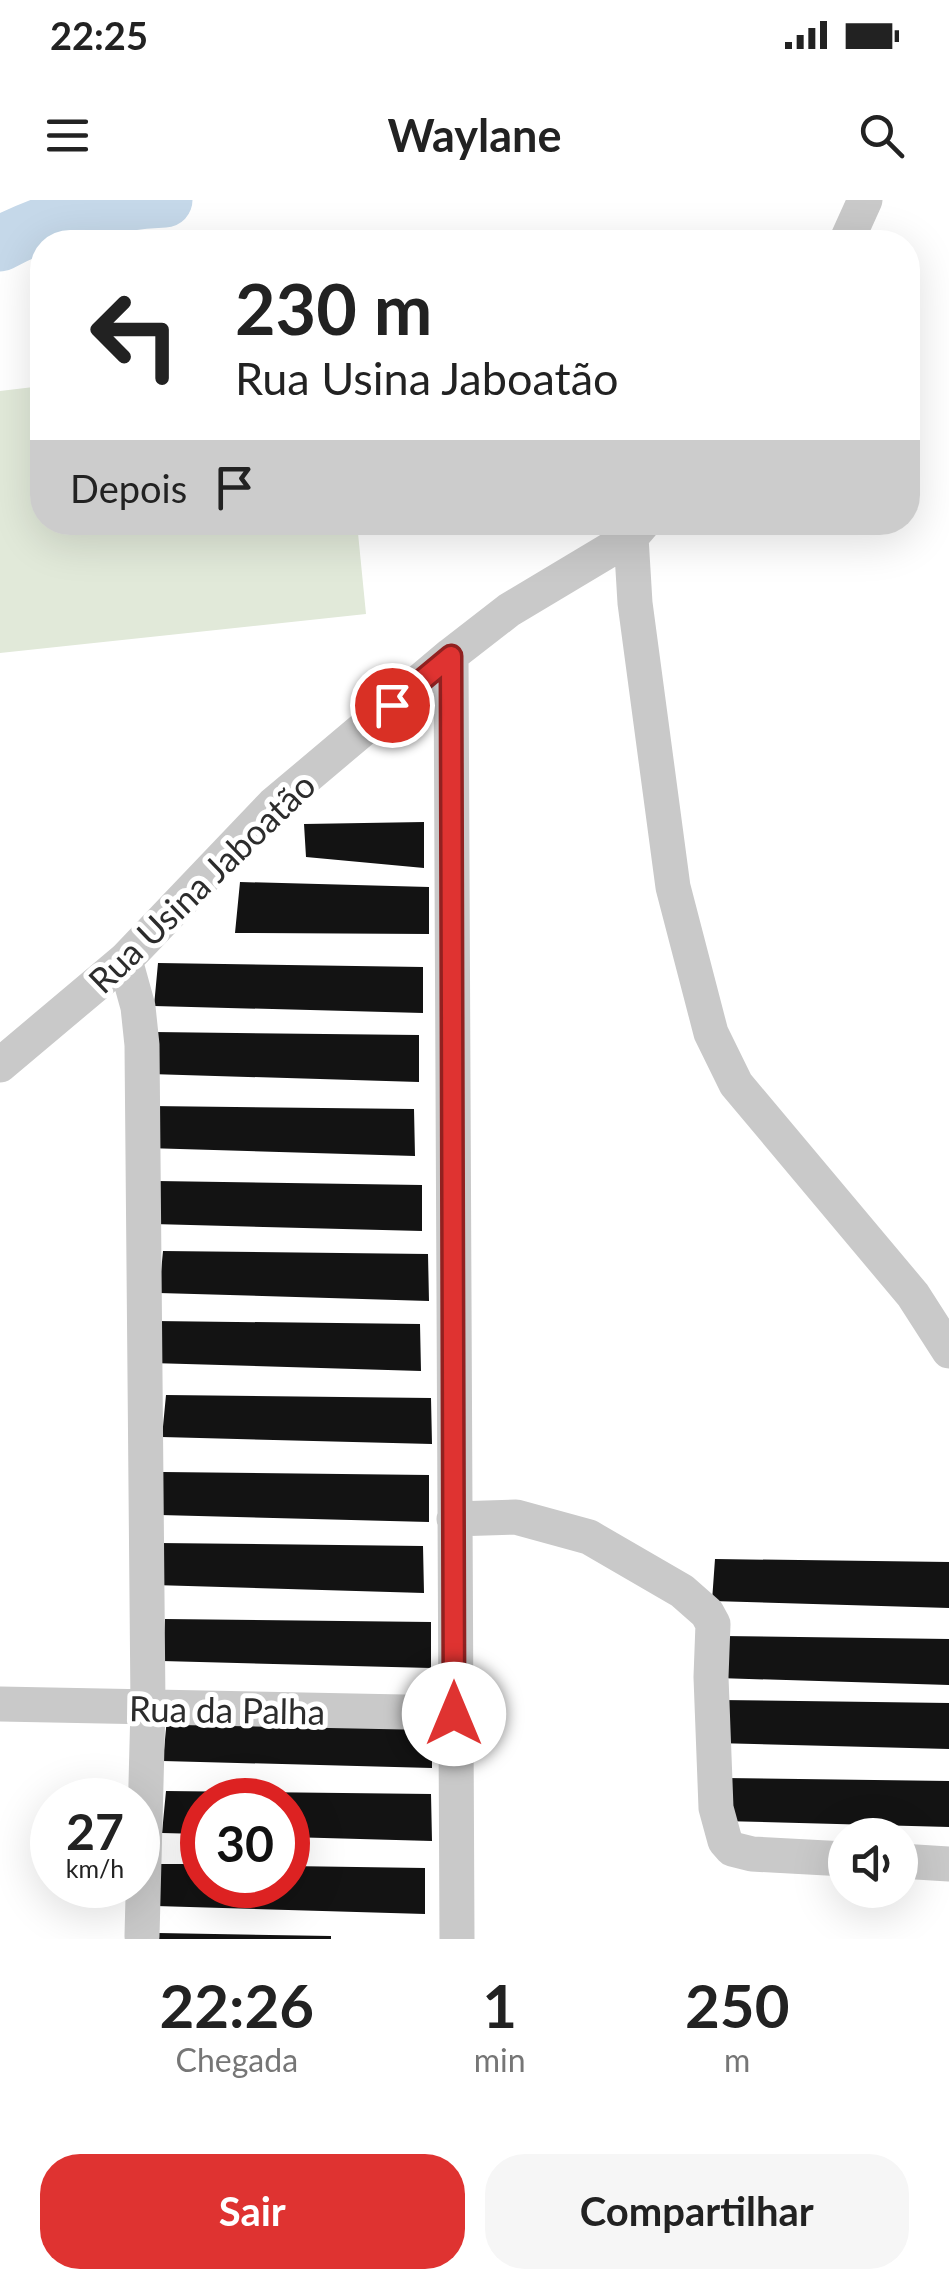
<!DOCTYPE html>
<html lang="pt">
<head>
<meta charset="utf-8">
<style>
  :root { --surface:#fff; --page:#f6f6f6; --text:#222; --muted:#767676; --accent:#df3331 }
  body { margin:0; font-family:Lato,sans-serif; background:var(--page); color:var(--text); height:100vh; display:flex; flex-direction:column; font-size:38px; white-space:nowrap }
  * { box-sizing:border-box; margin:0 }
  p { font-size:32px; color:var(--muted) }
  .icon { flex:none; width:55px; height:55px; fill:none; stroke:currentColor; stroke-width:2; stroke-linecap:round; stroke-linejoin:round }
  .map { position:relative; height:1739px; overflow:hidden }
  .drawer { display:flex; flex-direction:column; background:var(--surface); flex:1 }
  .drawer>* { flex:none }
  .top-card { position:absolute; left:30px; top:30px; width:890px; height:305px; border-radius:40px; box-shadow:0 10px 40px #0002; background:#fff; color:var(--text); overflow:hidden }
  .controls { position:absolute; left:828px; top:1618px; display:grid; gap:20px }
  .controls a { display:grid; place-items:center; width:90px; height:90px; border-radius:50%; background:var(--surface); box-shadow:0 10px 40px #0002; font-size:50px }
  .speed { position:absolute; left:30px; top:1578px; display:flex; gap:20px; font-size:50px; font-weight:700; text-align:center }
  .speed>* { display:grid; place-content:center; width:130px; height:130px; border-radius:50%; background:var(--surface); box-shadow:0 10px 40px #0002; line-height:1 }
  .speed small { font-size:25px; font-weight:400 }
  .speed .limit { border:15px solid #d22; background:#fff; color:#111 }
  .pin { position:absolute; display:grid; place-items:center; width:85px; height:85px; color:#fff; margin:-42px; border:5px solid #fff; border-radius:50%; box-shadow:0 2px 10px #0007 }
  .me { position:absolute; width:110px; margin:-55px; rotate:0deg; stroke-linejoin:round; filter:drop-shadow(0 0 8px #0008) }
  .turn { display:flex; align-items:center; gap:35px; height:210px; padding:0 40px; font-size:45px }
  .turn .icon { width:130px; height:130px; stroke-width:2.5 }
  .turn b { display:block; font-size:70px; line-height:85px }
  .then { display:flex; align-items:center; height:95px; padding:0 40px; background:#0003; gap:20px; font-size:38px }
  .eta { display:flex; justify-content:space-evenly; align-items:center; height:170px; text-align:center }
  .eta b { font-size:60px; font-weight:700; line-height:70px }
  .primary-button { display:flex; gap:20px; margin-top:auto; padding:20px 40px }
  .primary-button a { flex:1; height:115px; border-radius:40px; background:var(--accent); color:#fff; font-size:40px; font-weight:700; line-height:115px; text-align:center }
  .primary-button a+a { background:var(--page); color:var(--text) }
  .status { display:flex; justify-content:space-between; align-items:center; height:70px; padding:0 50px; background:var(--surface); direction:ltr }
  .status svg { height:28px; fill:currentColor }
  header { display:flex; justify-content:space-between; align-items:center; height:130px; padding:0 40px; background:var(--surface); font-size:45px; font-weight:700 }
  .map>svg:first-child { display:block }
  .green { fill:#e1e9d9 }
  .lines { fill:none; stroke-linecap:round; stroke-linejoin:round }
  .river { stroke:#c5d8e9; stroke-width:55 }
  .building { fill:#131313 }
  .minor { stroke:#c9c9c9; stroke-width:35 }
  .route-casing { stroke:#912120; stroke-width:25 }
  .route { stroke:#df3331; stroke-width:18 }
  .labels { text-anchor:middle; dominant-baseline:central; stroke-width:10; stroke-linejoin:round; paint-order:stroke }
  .street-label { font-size:35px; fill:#2c2c2c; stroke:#fff }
</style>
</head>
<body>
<div class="status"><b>22:25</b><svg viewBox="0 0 49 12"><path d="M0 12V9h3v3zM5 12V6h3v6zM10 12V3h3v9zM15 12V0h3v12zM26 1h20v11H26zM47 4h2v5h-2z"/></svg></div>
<header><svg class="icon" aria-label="menu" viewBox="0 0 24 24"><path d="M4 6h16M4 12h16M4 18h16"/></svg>Waylane<svg class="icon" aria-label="search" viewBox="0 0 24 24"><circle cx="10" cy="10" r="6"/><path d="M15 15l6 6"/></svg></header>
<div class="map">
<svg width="949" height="1739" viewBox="0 0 949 1739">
  <rect width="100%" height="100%" fill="#fff"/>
  <path class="green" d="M42,186V322L357,323L366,414L0,453V191Z"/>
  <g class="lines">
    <path class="river" d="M0,44C48,18 111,2 165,0"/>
  </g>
  <path class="building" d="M424,622V668L306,657L304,624Z
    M240,682L429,687V734L235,733Z
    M158,763L423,767V813L154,806Z
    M154,832L419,835V882L150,874Z
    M150,906L414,909L415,956L146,948Z
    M157,981L422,985V1031L153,1024Z
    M163,1051L428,1054L429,1101L159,1093Z
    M155,1121L420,1124L421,1171L151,1163Z
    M166,1195L431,1198L432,1244L162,1237Z
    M163,1272L429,1275V1322L160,1315Z
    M158,1343L423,1346L424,1393L154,1385Z
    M715,1359L949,1362V1408L712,1401Z
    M165,1419L431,1422V1468L162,1461Z
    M722,1436L949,1439V1485L718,1478Z
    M719,1500L949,1503V1549L715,1543Z
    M167,1518L432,1522V1568L163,1561Z
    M725,1578L949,1581V1627L722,1621Z
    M166,1591L431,1594L432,1641L288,1637V1600H202V1634L162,1633Z
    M160,1664H202V1685H288V1666L425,1668V1714L156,1706Z
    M158,1733L331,1736V1739H158Z"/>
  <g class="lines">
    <path class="minor" d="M846,42L865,0
      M631,337L635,403L673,687L711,833L736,884L913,1095L949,1151
      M451,455L457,1739
      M125,760L138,807L142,845L148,1507L142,1736
      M0,865L125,760L273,605L451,455L509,410L631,337L643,323
      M454,1319L516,1317L589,1337L682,1391L707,1413L713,1424L711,1477L716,1608L725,1641L732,1649L752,1654L845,1659
      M0,1504L454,1513
      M900,1661L949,1664"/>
  </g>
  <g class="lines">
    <g class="route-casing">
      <path id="route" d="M392,505L451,456L454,1514"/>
    </g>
    <use href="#route" class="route"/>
  </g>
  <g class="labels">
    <g class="street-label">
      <text transform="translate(201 682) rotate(-44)">Rua Usina Jaboatão</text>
      <text transform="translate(227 1509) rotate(1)">Rua da Palha</text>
    </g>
  </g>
</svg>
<div class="controls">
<a><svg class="icon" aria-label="sound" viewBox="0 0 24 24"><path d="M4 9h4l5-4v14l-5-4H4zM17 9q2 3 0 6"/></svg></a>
</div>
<div class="speed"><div>27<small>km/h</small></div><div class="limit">30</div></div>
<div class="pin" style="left:392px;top:505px;background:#d93025"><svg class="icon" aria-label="arrive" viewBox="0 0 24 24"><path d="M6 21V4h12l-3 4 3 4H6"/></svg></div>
<svg class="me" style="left:454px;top:1514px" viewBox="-20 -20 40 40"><circle r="19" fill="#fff"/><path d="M0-13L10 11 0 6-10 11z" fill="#df3331"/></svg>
<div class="top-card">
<div class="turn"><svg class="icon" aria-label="left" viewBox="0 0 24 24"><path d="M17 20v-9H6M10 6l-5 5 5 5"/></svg><div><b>230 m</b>Rua Usina Jaboatão</div></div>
<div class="then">Depois<svg class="icon" aria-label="arrive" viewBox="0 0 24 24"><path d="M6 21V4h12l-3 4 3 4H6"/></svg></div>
</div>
</div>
<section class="drawer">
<div class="eta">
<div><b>22:26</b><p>Chegada</p></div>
<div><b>1</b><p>min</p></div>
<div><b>250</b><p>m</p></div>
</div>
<div class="primary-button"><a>Sair</a><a>Compartilhar</a></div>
</section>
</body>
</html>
